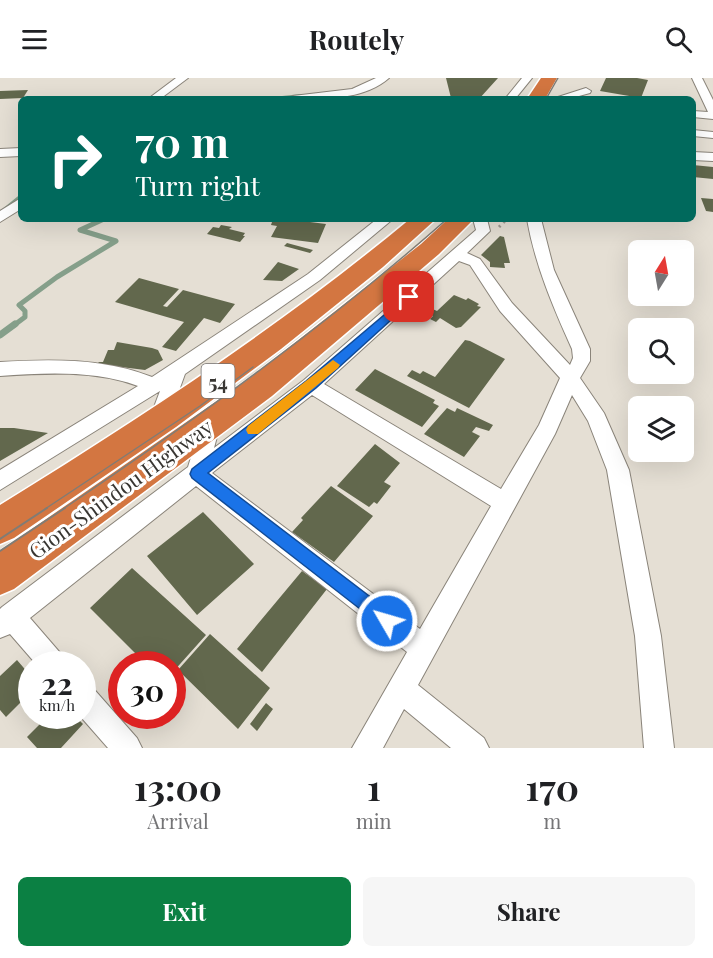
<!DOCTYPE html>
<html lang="en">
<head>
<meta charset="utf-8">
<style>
  :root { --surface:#fff; --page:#f6f6f6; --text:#202124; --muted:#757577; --accent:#0b8043 }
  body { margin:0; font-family:"Playfair Display",serif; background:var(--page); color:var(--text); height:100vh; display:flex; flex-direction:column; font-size:22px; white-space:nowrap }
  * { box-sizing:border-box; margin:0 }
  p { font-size:20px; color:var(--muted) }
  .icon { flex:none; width:33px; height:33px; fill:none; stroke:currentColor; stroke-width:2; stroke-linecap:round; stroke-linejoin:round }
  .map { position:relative; height:670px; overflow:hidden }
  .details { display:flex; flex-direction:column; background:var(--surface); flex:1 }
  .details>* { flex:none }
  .top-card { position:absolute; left:18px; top:18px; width:678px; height:126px; border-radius:9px; box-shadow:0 6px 24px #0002; background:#00695c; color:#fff; overflow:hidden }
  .needle { width:39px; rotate:11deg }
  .fabs { position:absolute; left:628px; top:162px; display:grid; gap:12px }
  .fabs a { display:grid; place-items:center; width:66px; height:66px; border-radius:9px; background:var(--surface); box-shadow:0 6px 24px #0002; font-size:30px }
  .speed { position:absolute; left:18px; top:573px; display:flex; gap:12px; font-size:30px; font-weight:700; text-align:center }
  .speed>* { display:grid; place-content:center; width:78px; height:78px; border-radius:50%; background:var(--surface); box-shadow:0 6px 24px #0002; line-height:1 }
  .speed small { font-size:15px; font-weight:400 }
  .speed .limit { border:9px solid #d22; background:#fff; color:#111 }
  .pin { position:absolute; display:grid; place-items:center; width:51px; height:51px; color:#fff; margin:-26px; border-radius:12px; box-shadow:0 3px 9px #0006 }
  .me { position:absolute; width:66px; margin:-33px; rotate:308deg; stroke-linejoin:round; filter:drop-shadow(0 0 4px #0008) }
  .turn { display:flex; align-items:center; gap:21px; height:126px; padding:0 18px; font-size:27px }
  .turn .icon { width:78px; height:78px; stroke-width:2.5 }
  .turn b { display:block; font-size:42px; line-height:51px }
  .eta { display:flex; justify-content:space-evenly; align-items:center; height:102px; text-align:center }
  .eta b { font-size:36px; font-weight:700; line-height:42px }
  .action { display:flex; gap:12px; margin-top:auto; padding:12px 18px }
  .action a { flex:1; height:69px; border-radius:9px; background:var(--accent); color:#fff; font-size:24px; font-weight:700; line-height:69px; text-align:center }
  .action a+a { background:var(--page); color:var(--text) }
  header { display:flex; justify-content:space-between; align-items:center; height:78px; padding:0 18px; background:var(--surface); font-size:27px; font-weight:700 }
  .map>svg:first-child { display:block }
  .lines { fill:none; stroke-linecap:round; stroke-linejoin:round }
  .stream-far2 { stroke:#859f8a; stroke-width:4 }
  .stream-far1 { stroke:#859f8a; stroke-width:5 }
  .stream { stroke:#859f8a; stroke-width:7 }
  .building { fill:#62684d }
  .street-casing { stroke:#8a847a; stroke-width:2 }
  .highway-casing { stroke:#fff; stroke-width:3 }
  .path { stroke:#9e9991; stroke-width:3; stroke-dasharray:2 4; stroke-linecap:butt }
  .street { fill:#fff; fill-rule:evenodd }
  .highway { fill:#d37641; fill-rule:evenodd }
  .tram-far1 { stroke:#807c75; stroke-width:1.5 }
  .tram { stroke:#807c75; stroke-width:2 }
  .route { fill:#1a73e8; stroke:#114b97; stroke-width:1.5 }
  .slow { fill:#f59e0b }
  .labels { text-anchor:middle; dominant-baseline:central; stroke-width:6; stroke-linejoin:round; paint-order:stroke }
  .shield { fill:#fff; stroke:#747270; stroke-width:1.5 }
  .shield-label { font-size:20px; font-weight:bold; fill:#383632 }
  .street-label { font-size:21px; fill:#383632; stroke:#fff }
</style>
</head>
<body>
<header><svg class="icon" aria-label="menu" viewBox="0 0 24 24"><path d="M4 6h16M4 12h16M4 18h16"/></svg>Routely<svg class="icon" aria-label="search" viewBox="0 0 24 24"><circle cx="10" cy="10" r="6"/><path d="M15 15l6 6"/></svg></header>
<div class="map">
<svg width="713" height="670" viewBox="0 0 713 670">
  <rect width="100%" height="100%" fill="#e5dfd4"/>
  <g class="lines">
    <path class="stream-far2" d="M273,21L301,18"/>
    <path class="stream-far1" d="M0,136L21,119
      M13,248L25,239V233L19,227L57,199L116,163L80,152L104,141"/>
    <path class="stream" d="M0,257L15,246"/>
  </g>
  <path class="building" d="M446,0H498L479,21L451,20Z
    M606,0H637L648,2L641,20L600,13Z
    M28,12L23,20L0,21V13Z
    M693,87L713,89V101L693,99Z
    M701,120L713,121V134L706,133Z
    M268,141H286L326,146L318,165L271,159L277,148L271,147L272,144L267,143Z
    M221,147L232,149L229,151L245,155L243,158H245L240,164L207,156L213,149L219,150Z
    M500,158L504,159L510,185H504L505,190L490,189V184L481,177Z
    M287,165L313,172L310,175L284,168Z
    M278,184L299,191L282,203L263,202Z
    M139,200L179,211L163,228L167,229L183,212L235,226L220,245L204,240L176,273L162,269L184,244L115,224Z
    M454,217L466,222L468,220L479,226L477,228L481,229L461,249L456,250L440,240L436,244L430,241L433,238L423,233L428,229L437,233Z
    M465,262L470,263L505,281L469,330L407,298L412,292L420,296L423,293L435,299Z
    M117,264L152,270L158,272L163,282L145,292L97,286L99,284H103L108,272H114Z
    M375,291L435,322L433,325L439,328L422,349L355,312Z
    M447,330L455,334L457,330L493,347L489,353L476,349L472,354L480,358L464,379L424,356Z
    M0,350H14L48,355L0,383Z
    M375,366L400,385L384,404L391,408L377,426L374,424L369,429L337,408Z
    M331,408L373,438L334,484L292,454L303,442L301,440Z
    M203,434L254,486L197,537L147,478Z
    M132,490L206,557L172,595V586H146L90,530Z
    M302,493L327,511L262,594L237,571Z
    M210,556L270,610L238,651L178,592Z
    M17,582L29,596L26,600L28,604L24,608L30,615L6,639L0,632V598Z
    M266,625L273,631L257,653L250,646Z
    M48,638H75L83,646L61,670H37L27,659Z"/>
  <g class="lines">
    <g class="street-casing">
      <path id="street" d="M176,0H188L160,21H148Z
        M376,0H389C363,23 321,21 288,21L293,18L352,11Z
        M522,0H532L515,21H505Z
        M692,0H702L713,22V41L693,39V33L708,34Z
        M586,10L591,13L590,15L568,21L558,19Z
        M693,52L713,54V60L693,58Z
        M21,70V78L0,79V71Z
        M693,74L713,75V83L693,82Z
        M21,120V131L0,144V133Z
        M377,141H393L320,202L185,296L165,351L158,353L151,351L148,345L160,313L0,412V392L138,308C94,292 45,295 0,298V284C51,281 104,280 152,299L308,196Z
        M473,141H487L490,153L467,175L480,181L512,225L570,287L573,280L572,271C553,229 535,187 527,141H541L554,192L590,271V283L580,300L604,335L629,392L661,558L674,670H644L635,558L607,392L588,343L572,317L555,356L418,607L484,660L489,670H451L404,631L383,670H352L407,574L196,408L30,540L62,577L66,586H36L10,556L0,560V531L2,529L188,389L204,337L211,335L218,337L221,343L214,370L304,302L476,152ZM459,183L470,187L500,233L560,300L539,347L501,411L324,306ZM312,317L491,428L420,551L212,395Z
        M82,605L92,609L137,660L142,670H108L80,638H82Z"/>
    </g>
    <g class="highway-casing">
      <path id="highway" d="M541,0H557L545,21H527Z
        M410,141H436L383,189L281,271L176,349L14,460L0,466V427C142,339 281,248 410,141Z
        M448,141H474L439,176L272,318L14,511L0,517V473L250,300L421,166Z"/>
    </g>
    <path class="path" d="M499,149L507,141"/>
    <use href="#street" class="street"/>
    <use href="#highway" class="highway"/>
    <path class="tram-far1" d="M546,21L558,0
      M45,431L200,328L253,289
      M63,431C196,341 326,248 447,141"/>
    <path class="tram" d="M0,461L47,430
      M0,473L65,430"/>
  </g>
  <path class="route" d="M409,216L414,219L413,222L316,310L208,395L394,537L396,543L394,549L387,552L192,400L190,396L192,391L306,303Z"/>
  <path class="slow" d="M333,282L340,287L338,290L258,356H248L246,352L248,348Z"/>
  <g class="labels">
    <rect class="shield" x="201.5" y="286" width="33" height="34" rx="4.5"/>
    <g class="shield-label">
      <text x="218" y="303">54</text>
    </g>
    <g class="street-label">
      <text transform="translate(120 410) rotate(-36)">Gion-Shindou Highway</text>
    </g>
  </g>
</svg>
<div class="fabs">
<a><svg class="needle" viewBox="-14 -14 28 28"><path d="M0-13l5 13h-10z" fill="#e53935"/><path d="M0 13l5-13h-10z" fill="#757577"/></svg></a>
<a><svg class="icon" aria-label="search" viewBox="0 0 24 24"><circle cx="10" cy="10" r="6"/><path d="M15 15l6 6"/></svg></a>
<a><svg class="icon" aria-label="layers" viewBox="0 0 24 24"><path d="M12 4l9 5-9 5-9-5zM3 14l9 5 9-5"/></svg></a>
</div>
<div class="speed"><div>22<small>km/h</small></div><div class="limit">30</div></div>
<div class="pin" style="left:409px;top:219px;background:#d93025"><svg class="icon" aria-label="arrive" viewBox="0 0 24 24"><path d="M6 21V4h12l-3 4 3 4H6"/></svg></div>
<svg class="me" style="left:387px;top:543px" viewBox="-20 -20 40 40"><circle r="17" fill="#1a73e8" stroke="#fff" stroke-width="3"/><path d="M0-11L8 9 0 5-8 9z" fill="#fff"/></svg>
<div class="top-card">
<div class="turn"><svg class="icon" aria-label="right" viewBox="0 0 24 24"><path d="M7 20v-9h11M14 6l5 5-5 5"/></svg><div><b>70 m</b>Turn right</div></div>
</div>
</div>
<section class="details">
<div class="eta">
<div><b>13:00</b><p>Arrival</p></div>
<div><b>1</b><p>min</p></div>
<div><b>170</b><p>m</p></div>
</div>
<div class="action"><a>Exit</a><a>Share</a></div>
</section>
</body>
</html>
